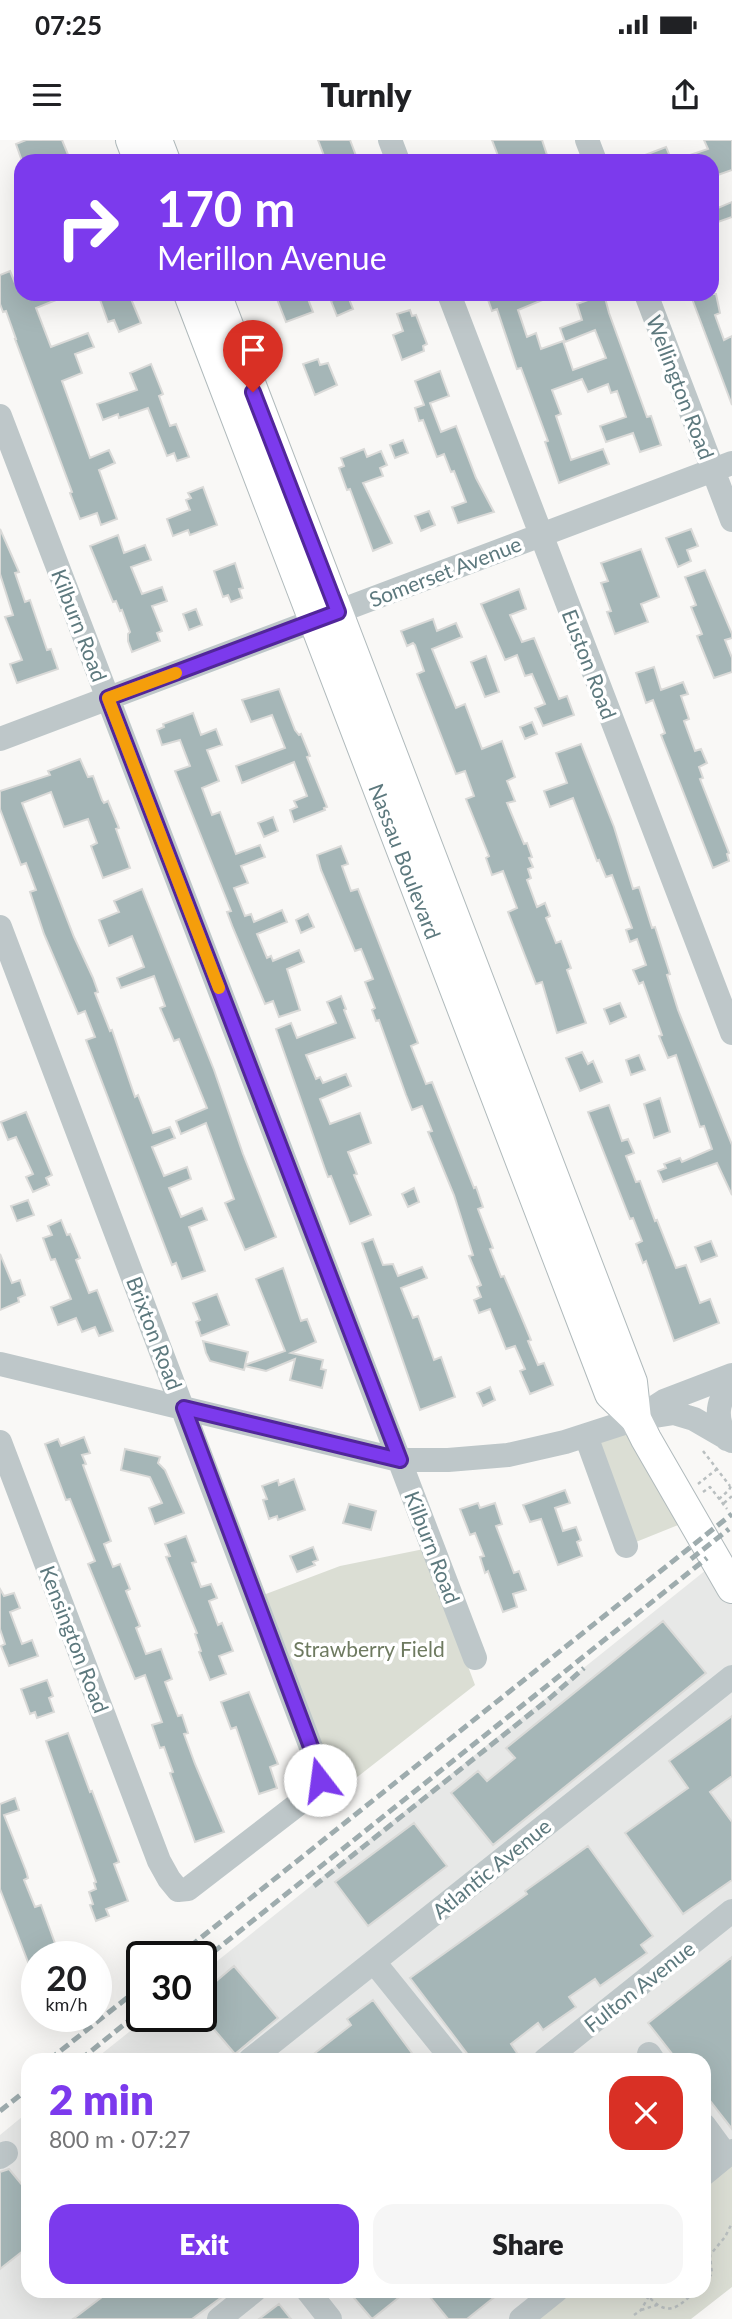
<!DOCTYPE html>
<html lang="en">
<head>
<meta charset="utf-8">
<style>
  :root { --surface:#fff; --page:#f6f6f6; --text:#202124; --muted:#757577; --accent:#7c3aed }
  body { margin:0; font-family:Lato,sans-serif; background:var(--page); color:var(--text); height:100vh; display:flex; flex-direction:column; font-size:26px; white-space:nowrap }
  * { box-sizing:border-box; margin:0 }
  p { font-size:23px; color:var(--muted) }
  .icon { flex:none; width:38px; height:38px; fill:none; stroke:currentColor; stroke-width:2; stroke-linecap:round; stroke-linejoin:round }
  .map { position:relative; flex:1; overflow:hidden }
  .drawer { position:absolute; left:21px; top:1913px; width:690px; height:245px; display:flex; flex-direction:column; background:var(--surface); border-radius:21px; box-shadow:0 7px 28px #0002 }
  .drawer>* { flex:none }
  .top-card { position:absolute; left:14px; top:14px; width:705px; height:147px; border-radius:21px; box-shadow:0 7px 28px #0002; background:#7c3aed; color:#fff; overflow:hidden }
  .speed { position:absolute; left:21px; top:1801px; display:flex; gap:14px; font-size:35px; font-weight:700; text-align:center }
  .speed>* { display:grid; place-content:center; width:91px; height:91px; border-radius:50%; background:var(--surface); box-shadow:0 7px 28px #0002; line-height:1 }
  .speed small { font-size:18px; font-weight:400 }
  .speed .limit { border:4px solid #111; border-radius:10px; background:#fff; color:#111 }
  .pin { position:absolute; display:grid; place-items:center; width:60px; height:60px; color:#fff; margin:-72px -30px; border-radius:50% 50% 50% 0; rotate:-45deg; box-shadow:0 0 7px #0007 }
  .pin .icon { rotate:45deg }
  .me { position:absolute; width:77px; margin:-38px; rotate:345deg; stroke-linejoin:round; filter:drop-shadow(0 0 5px #0008) }
  .turn { display:flex; align-items:center; gap:24px; height:147px; padding:0 28px; font-size:32px }
  .turn .icon { width:91px; height:91px; stroke-width:2.5 }
  .turn b { display:block; font-size:49px; line-height:60px }
  .round { display:grid; place-items:center; flex:none; width:74px; height:74px; border-radius:21px; background:var(--page) }
  .headline { display:flex; align-items:center; justify-content:space-between; height:119px; padding:0 28px }
  h1 { font-size:42px; font-weight:800; line-height:52px; color:var(--accent) }
  .cta { display:flex; gap:14px; margin-top:auto; padding:14px 28px }
  .cta a { flex:1; height:80px; border-radius:21px; background:var(--accent); color:#fff; font-size:28px; font-weight:800; line-height:80px; text-align:center }
  .cta a+a { background:var(--page); color:var(--text) }
  .status { display:flex; justify-content:space-between; align-items:center; height:49px; padding:0 35px; background:var(--surface); direction:ltr }
  .status svg { height:19px; fill:currentColor }
  header { display:flex; justify-content:space-between; align-items:center; height:91px; padding:0 28px; background:var(--surface); font-size:32px; font-weight:800 }
  .map>svg:first-child { display:block }
  .built { fill:#e7e8e7 }
  .green { fill:#dbded4 }
  .building { fill:#a5b6b7; stroke:#dadad8; stroke-width:2 }
  .lines { fill:none; stroke-linecap:round; stroke-linejoin:round }
  .major-casing { stroke:#b0babc; stroke-width:32 }
  .path { stroke:#b9bfc0; stroke-width:2.5; stroke-dasharray:3.5 3.5; stroke-linecap:butt }
  .minor { stroke:#bec7c9; stroke-width:24 }
  .major { stroke:#fff; stroke-width:30 }
  .rail { stroke:#9eacae; stroke-width:5; stroke-dasharray:10 5; stroke-linecap:butt }
  .route-casing { stroke:#51269a; stroke-width:18 }
  .route { stroke:#7c3aed; stroke-width:12 }
  .slow { stroke:#f59e0b; stroke-width:12 }
  .labels { text-anchor:middle; dominant-baseline:central; stroke-width:7; stroke-linejoin:round; paint-order:stroke }
  .street-label { font-size:21px; fill:#5d797e; stroke:#fff }
  .park-label { font-size:21px; fill:#6e7a60; stroke:#fff }
</style>
</head>
<body>
<div class="status"><b>07:25</b><svg viewBox="0 0 49 12"><path d="M0 12V9h3v3zM5 12V6h3v6zM10 12V3h3v9zM15 12V0h3v12zM26 1h20v11H26zM47 4h2v5h-2z"/></svg></div>
<header><svg class="icon" aria-label="menu" viewBox="0 0 24 24"><path d="M4 6h16M4 12h16M4 18h16"/></svg>Turnly<svg class="icon" aria-label="share" viewBox="0 0 24 24"><path d="M12 15V3M7 8l5-5 5 5M5 13v7h14v-7"/></svg></header>
<div class="map">
<svg width="732" height="2179" viewBox="0 0 732 2179">
  <rect width="100%" height="100%" fill="#f9f8f6"/>
  <path class="built" d="M716,1422L732,1450V2011L704,2034V1920H94L149,1876H201V1834Z
    M28,1972V2151H556L521,2179H0V1995Z"/>
  <path class="green" d="M636,1279L693,1379L626,1406L586,1296Z
    M424,1409L475,1545L333,1656L258,1457L340,1426Z
    M732,2011V2147L691,2179H521L556,2151H704V2034Z"/>
  <path class="building" d="M26,0H62L69,17L59,21H22L16,4Z
    M318,0H350L358,21H326Z
    M492,0H542L549,21H500Z
    M704,0H732V30L712,37V21H679L678,19L708,9Z
    M666,7L672,21H632V20Z
    M732,62V77L718,82L713,70Z
    M10,131L17,148L21,147V154H71L36,168L51,207L88,193L94,207L75,214L82,233L62,241L90,318L109,310L115,323L99,330L117,379L101,385L97,373L80,379L70,353L72,352L15,199H16L6,171L3,172L0,164V135Z
    M98,154H129L141,183L119,192L114,180L108,182Z
    M275,154H306L313,172L286,182Z
    M347,154L353,169L337,176L331,161Z
    M486,154H557L518,170L527,197L536,193L541,209L563,201L573,230L606,218L595,190L565,202L560,188L582,180L577,164L604,154L609,173L647,277L651,276L661,305L640,312L633,293L606,302L600,286L626,277L617,251L611,253L608,244L588,252L582,239L552,250L561,274L556,276L571,320L603,309L609,324L559,343L545,302L548,301L521,228L517,229L497,169L492,171Z
    M698,154H716L720,173L715,175L724,200L732,196V265L691,156Z
    M410,170L412,176L416,175L427,204L423,206L424,211L402,220L393,195L403,191L397,174Z
    M318,219L320,225L328,223L337,245L315,255L303,224Z
    M151,224L163,254L159,256L170,286L176,284L189,317L177,321L174,313L167,316L148,268L119,278L118,274L103,280L97,264L137,250L130,233Z
    M440,231L449,256L430,263L441,292L456,286L476,338L494,372L458,383L452,367L466,362L454,331L451,332L444,314L437,317L423,280L419,281L415,268L424,265L415,241Z
    M403,300L408,313L395,318L390,305Z
    M364,309L367,317L381,311L387,325L380,328L383,336L363,343L392,403L373,411L350,349L347,350L339,328L344,326L341,318Z
    M203,347L217,385L190,395L188,390L173,396L167,379L190,370L186,360L191,358L188,353Z
    M429,371L435,385L421,391L415,376Z
    M0,389L19,432L15,433L25,462L30,460L47,510L51,509L58,529L17,543L10,524L22,520L5,477L13,475L0,434Z
    M691,389L698,406L687,410L691,421L678,427L666,398Z
    M118,395L124,413L145,405L151,420L131,427L142,454L162,447L167,461L152,466L162,491L157,493L160,501L132,512L128,501V494L130,492L122,470L120,471L116,461L113,462L90,406Z
    M641,409L659,457L641,464L648,482L615,494L607,472L611,471L601,443L608,441L601,423Z
    M235,423L243,448L239,449L242,458L231,462L228,455L223,457L214,431Z
    M705,430L732,494V498L725,500L732,518V532L714,538L697,496L702,494L691,467L696,465L685,437Z
    M519,449L526,469L510,475L522,502L534,498L559,559L567,556L574,575L543,586L535,568L545,564L532,534L525,536L517,515L505,520L481,464Z
    M196,469L202,485L189,490L183,474Z
    M433,479L437,491L456,483L462,497L432,509L456,568L465,564L482,609L502,601L515,637L507,641L515,661L507,663L524,704L527,703L532,717L529,718L533,727L528,729L531,738L527,740L537,767L545,763L550,776L546,778L556,803L561,801L571,828L567,830L586,883L557,893L542,842L536,844L508,772L517,768L503,731L492,735L486,718L489,716L466,659L474,656L465,631L456,634L417,534L424,531L415,505L413,503L407,506L401,491Z
    M486,516L499,552L485,557L471,522Z
    M654,527L661,550L683,542L688,554L681,556L689,579L684,581L695,611L701,609L707,623L699,627L703,638L700,639L729,713L727,714L729,721L713,728L661,595L665,593L653,560L646,563L636,533Z
    M279,549L295,590L299,595L301,594L310,616L307,617L327,667L324,668L325,670L294,682L290,670L297,667L294,661L307,656L294,622L242,643L236,626L285,608L272,575L251,582L242,560Z
    M193,573L201,595L216,589L222,605L207,610L219,641L202,648L212,675L220,672L236,714L260,705L265,717L241,726L248,743L234,748L245,776L251,774L254,782L282,770L287,782L257,794L267,818L271,816L273,821L299,810L304,822L287,829L300,870L279,877L273,861L265,864L233,788L227,772L231,771L175,631L190,626L180,600L162,605L157,590L164,587L163,584Z
    M532,582L537,594L525,599L520,587Z
    M581,604L614,687L633,749L639,747L652,788L655,787L670,834L667,835L678,870L732,1005V1055L717,1023L663,1042L658,1031L666,1028L664,1024L680,1018L682,1022L712,1009L704,986L700,987L676,915L668,918L659,896L662,895L643,842L639,844L633,830L646,825L637,799L630,802L626,790L632,788L612,735L606,737L599,720L597,721L573,658L550,667L544,651L567,643L556,613Z
    M80,619L88,637L93,636L102,660L104,663L108,661L119,688L116,689L130,728L103,738L91,706L97,703L88,679L64,687L51,652L22,663L74,797L93,838L98,852L95,853L110,891L112,890L135,957L138,955L153,993L170,987L175,998L152,1007L164,1036L187,1027L191,1039L169,1048L181,1077L202,1068L207,1080L189,1087L205,1131L182,1139L176,1123L172,1125L86,900L95,897L85,871L78,874L44,794L30,752L36,750L26,723L21,725L0,669V651L50,635L48,631Z
    M273,677L278,691L264,697L258,683Z
    M341,706L348,724L342,726L351,751L358,749L418,903L411,906L426,944L432,942L474,1048L476,1047L483,1067L478,1069L493,1108L490,1109L501,1137L504,1136L521,1176L531,1200L528,1201L538,1225L544,1223L553,1245L530,1254L520,1231L525,1229L515,1206L506,1209L490,1169L479,1173L474,1160L481,1157L477,1147L481,1145L469,1116L473,1115L454,1055L428,992L432,991L422,966L412,970L406,955L379,880L376,881L372,870L375,868L365,842L373,839L361,809L355,811L321,730L317,715Z
    M142,749L214,930L243,1014L276,1097L245,1110L225,1063L234,1059L206,983L181,994L176,981L207,968L179,899L174,901L160,868L165,866L154,836L121,848L117,838L144,827L132,796L109,806L99,780L119,772L114,761Z
    M308,774L314,787L301,793L296,780Z
    M341,856L346,869L344,870L355,898L306,915L316,939L320,937L323,943L346,934L351,946L320,959L330,984L360,973L371,1003L348,1012L357,1034L354,1035L371,1075L350,1084L331,1036L328,1037L325,1029L276,889L291,883L297,898L336,883L327,862Z
    M620,863L626,877L610,884L604,869Z
    M582,912L588,924L593,921L602,942L580,951L566,918Z
    M639,915L645,930L631,935L626,920Z
    M660,958L670,992L654,998L644,964Z
    M609,965L622,1001L628,999L634,1013L626,1016L636,1042L640,1041L655,1081L657,1080L676,1128L686,1125L700,1163L710,1159L719,1183L674,1201L646,1121L643,1123L636,1104L642,1101L633,1078L630,1079L588,972Z
    M26,972L52,1035L46,1038L49,1045L33,1052L26,1037L33,1034L21,1008L16,997L8,1000L1,982Z
    M414,1048L419,1062L408,1067L402,1054Z
    M28,1060L34,1075L17,1081L11,1066Z
    M61,1080L67,1095L70,1094L80,1118L76,1120L89,1153L97,1150L113,1191L99,1196L95,1187L82,1192L76,1178L58,1185L51,1167L71,1159L55,1119L51,1120L43,1098L52,1095L48,1086Z
    M373,1099L383,1125L393,1124L398,1136L422,1127L427,1138L401,1148L413,1178L418,1176L434,1220L441,1217L455,1257L420,1270L362,1103Z
    M711,1101L717,1116L701,1122L695,1107Z
    M0,1114L12,1143L20,1140L25,1155L18,1158L19,1162L0,1170Z
    M283,1128L301,1181L307,1179L316,1202L291,1213L323,1220L321,1229L326,1230L322,1248L290,1240L295,1219L266,1231L245,1226L244,1230L210,1221L206,1213L203,1201L248,1212L245,1225L285,1211L256,1139Z
    M217,1154L229,1185L201,1196L196,1182L200,1180L193,1163Z
    M490,1247L495,1260L483,1266L477,1253Z
    M84,1297L90,1313L82,1315L86,1324L83,1325L111,1401L104,1404L113,1427L120,1424L130,1449L126,1451L140,1486L136,1488L146,1514L161,1509L172,1539L165,1542L178,1576L182,1575L188,1593L184,1594L195,1624L224,1692L195,1702L170,1633L173,1632L164,1607L160,1608L152,1585L162,1582L145,1535L135,1539L88,1424L95,1421L70,1359L66,1360L45,1304L58,1299L61,1306Z
    M125,1309L160,1317L158,1323L165,1330L184,1373L155,1384L149,1368L162,1363L150,1337L121,1330Z
    M294,1339L305,1370L278,1380L277,1376L269,1379L263,1360L267,1359L262,1346L278,1340L279,1345Z
    M565,1350L570,1363L555,1368L563,1391L576,1387L581,1400L577,1402L582,1416L558,1425L541,1379L530,1382L523,1365Z
    M478,1363L480,1368L495,1363L502,1384L496,1386L514,1433L519,1431L526,1450L513,1454L517,1467L503,1472L488,1431L485,1433L480,1417L484,1416L475,1393L470,1395L460,1369Z
    M349,1364L376,1371L371,1390L343,1383Z
    M186,1396L196,1422L192,1423L201,1447L211,1444L217,1458L209,1461L218,1485L222,1483L233,1511L219,1516L226,1534L210,1540L199,1512L201,1511L195,1494L197,1493L166,1417L170,1416L165,1404Z
    M313,1407L318,1420L313,1422L315,1425L297,1432L290,1416Z
    M0,1449L4,1456L14,1453L20,1468L10,1472L22,1504L32,1500L38,1516L9,1526L1,1506L5,1504L0,1489Z
    M663,1481L706,1533L493,1705L451,1653L478,1631L487,1641L515,1618L506,1608Z
    M47,1540L53,1556L49,1558L54,1572L37,1578L35,1572L30,1574L21,1549Z
    M249,1552L278,1624L270,1627L277,1648L259,1654L236,1587L231,1589L221,1562Z
    M732,1576V1636L710,1652L732,1682V1740L683,1774L625,1693L688,1648L669,1621Z
    M68,1593L90,1652L92,1651L119,1722L114,1724L128,1761L106,1769L109,1776L96,1781L90,1765L93,1764L89,1752L96,1749L94,1743L96,1742L46,1601Z
    M15,1658L19,1670L4,1675L26,1731L28,1738L24,1740L35,1767L41,1765L57,1809L52,1811L54,1816H37L36,1843L0,1749V1664Z
    M414,1683L447,1726L368,1786L335,1742Z
    M588,1706L653,1796L641,1805L647,1813L600,1846L595,1839L569,1857L576,1867L543,1890L538,1883L511,1904L517,1913L508,1920H472L410,1838L527,1754L525,1751Z
    M732,1817V1989L704,1953V1920H677L648,1883Z
    M234,1826L278,1878L235,1914L201,1874V1854Z
    M373,1860L417,1920H306L351,1885L347,1879Z
    M9,2029L28,2052V2107L0,2129V2032Z
    M110,2151H230L192,2179H73Z
    M348,2151H407L372,2179Z
    M425,2151H502L467,2179H448Z
    M279,2164L291,2179H259Z"/>
  <g class="lines">
    <g class="major-casing">
      <g id="major">
        <path d="M131,0L139,21"/>
        <path d="M157,0L165,21"/>
        <path id="s1" d="M189,154L610,1254L636,1279"/>
        <path d="M216,154L632,1242L636,1279L646,1299L732,1448"/>
      </g>
    </g>
    <path class="path" d="M703,1311L730,1346
      M698,1344L717,1329
      M703,1352L710,1347L727,1369
      M719,1359L729,1350L732,1344
      M724,1363L732,1356
      M704,2142L712,2134L710,2115L725,2097L732,2083
      M651,2151V2159C669,2178 681,2165 695,2151
      M641,2170L657,2165
      M634,2175L641,2170L650,2154"/>
    <path class="minor" d="M390,0L398,21
      M587,0L595,21
      M449,154L732,893
      M646,154L732,380
      M0,276L475,1518
      M0,599L732,323
      M0,787L320,1631L318,1647L306,1658L188,1749L178,1750L169,1739L159,1721L0,1302
      M0,1224L399,1320H448L508,1315L565,1302L636,1279L674,1273L694,1279L732,1301
      M647,1272L664,1261L732,1235
      M586,1296L626,1406
      M727,1299C715,1279 716,1261 732,1244
      M374,1822L453,1920
      M649,1914L653,1920
      M250,1920L732,1537
      M545,1920L732,1771
      M704,1985L726,2015
      M0,2017L6,2013
      M704,2034L732,2011
      M308,2151L330,2179
      M219,2179L254,2151
      M521,2179L556,2151"/>
    <use href="#major" class="major"/>
    <path class="rail" d="M691,1419L729,1389
      M314,1746L550,1558L584,1528
      M178,1816L732,1374
      M201,1822L707,1418
      M49,1920L142,1846
      M80,1920L142,1870
      M0,1971L28,1949"/>
  </g>
  <g class="lines">
    <g class="route-casing">
      <path id="route" d="M253,252L338,472L108,558L400,1320L184,1268L320,1631V1640"/>
    </g>
    <use href="#route" class="route"/>
    <path class="slow" d="M176,533L108,558L219,848"/>
  </g>
  <g class="labels">
    <g class="street-label">
      <text transform="translate(681 247) rotate(69)">Wellington Road</text>
      <text transform="translate(445 431) rotate(-21)">Somerset Avenue</text>
      <text transform="translate(80 485) rotate(69)">Kilburn Road</text>
      <text transform="translate(590 524) rotate(69)">Euston Road</text>
      <text stroke="none"><textPath href="#s1" startOffset="607">Nassau Boulevard</textPath></text>
      <text transform="translate(155 1193) rotate(69)">Brixton Road</text>
      <text transform="translate(433 1407) rotate(69)">Kilburn Road</text>
      <text transform="translate(75 1499) rotate(69)">Kensington Road</text>
      <text transform="translate(491 1728) rotate(-39)">Atlantic Avenue</text>
      <text transform="translate(639 1846) rotate(-38)">Fulton Avenue</text>
    </g>
    <g class="park-label">
      <text x="369" y="1508">Strawberry Field</text>
    </g>
  </g>
</svg>
<div class="speed"><div>20<small>km/h</small></div><div class="limit">30</div></div>
<div class="pin" style="left:253px;top:252px;background:#d93025"><svg class="icon" aria-label="arrive" viewBox="0 0 24 24"><path d="M6 21V4h12l-3 4 3 4H6"/></svg></div>
<svg class="me" style="left:320px;top:1640px" viewBox="-20 -20 40 40"><circle r="19" fill="#fff"/><path d="M0-13L10 11 0 6-10 11z" fill="#7c3aed"/></svg>
<div class="top-card">
<div class="turn"><svg class="icon" aria-label="right" viewBox="0 0 24 24"><path d="M7 20v-9h11M14 6l5 5-5 5"/></svg><div><b>170 m</b>Merillon Avenue</div></div>
</div>
<section class="drawer">
<div class="headline"><div><h1>2 min</h1><p>800 m · 07:27</p></div><a class="round" style="background:#d93025;color:#fff"><svg class="icon" aria-label="close" viewBox="0 0 24 24"><path d="M6 6l12 12M18 6L6 18"/></svg></a></div>
<div class="cta"><a>Exit</a><a>Share</a></div>
</section>
</div>
</body>
</html>
